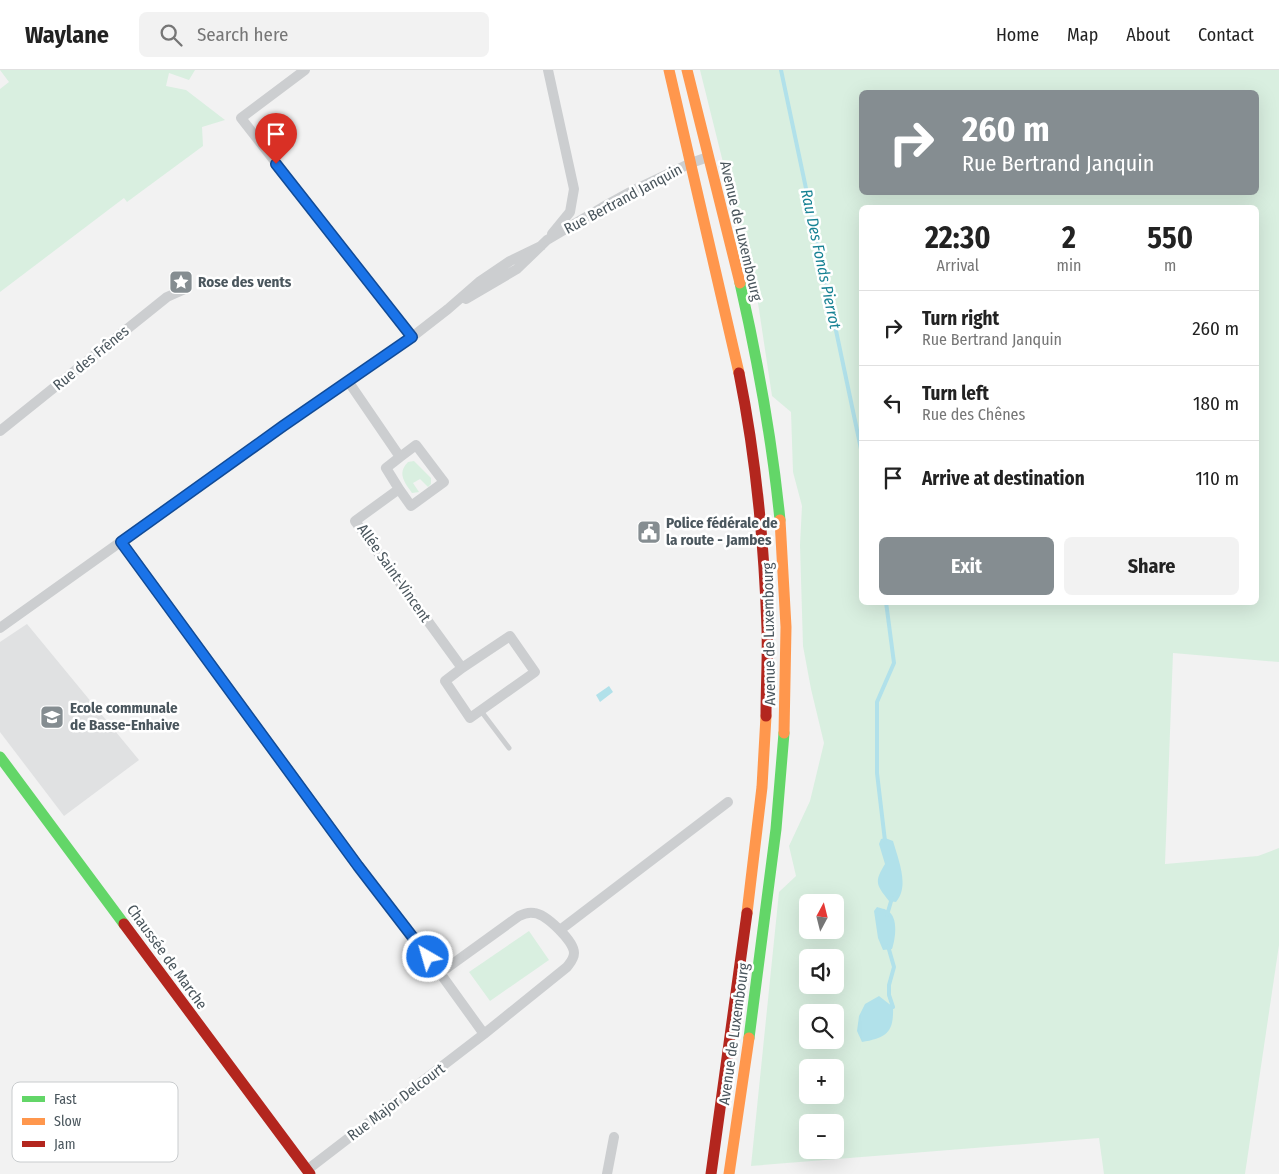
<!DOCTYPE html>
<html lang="en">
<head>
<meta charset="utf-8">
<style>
  :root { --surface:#fff; --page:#f2f2f2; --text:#222; --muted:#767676; --line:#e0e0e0; --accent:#858d91 }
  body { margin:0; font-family:"Fira Sans Condensed",sans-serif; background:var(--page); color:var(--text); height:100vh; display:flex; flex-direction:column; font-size:19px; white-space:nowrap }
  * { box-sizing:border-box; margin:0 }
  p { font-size:16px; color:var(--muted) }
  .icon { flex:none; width:28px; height:28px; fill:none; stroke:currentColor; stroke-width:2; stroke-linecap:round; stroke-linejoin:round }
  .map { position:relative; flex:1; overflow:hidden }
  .sheet { position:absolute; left:859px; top:135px; width:400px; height:400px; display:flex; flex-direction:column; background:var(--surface); border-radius:8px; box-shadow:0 5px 20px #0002 }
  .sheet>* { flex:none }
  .banner { position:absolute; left:859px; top:20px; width:400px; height:105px; border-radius:8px; box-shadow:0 5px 20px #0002; background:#858d91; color:#fff; overflow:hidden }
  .needle { width:32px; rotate:7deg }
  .tools { position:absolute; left:799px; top:824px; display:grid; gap:10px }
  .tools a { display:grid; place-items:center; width:45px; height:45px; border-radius:8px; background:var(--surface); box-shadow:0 5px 20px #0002; font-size:25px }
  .pin { position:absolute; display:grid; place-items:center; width:42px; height:42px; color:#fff; margin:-51px -21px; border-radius:50% 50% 50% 0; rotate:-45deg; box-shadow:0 0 5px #0007 }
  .pin .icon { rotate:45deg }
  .me { position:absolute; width:55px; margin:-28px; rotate:322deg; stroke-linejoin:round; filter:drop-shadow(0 0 4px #0008) }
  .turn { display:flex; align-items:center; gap:18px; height:105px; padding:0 20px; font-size:22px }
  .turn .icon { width:65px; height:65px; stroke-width:2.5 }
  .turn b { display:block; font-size:35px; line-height:42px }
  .eta { display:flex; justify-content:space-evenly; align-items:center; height:85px; text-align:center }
  .eta b { font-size:30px; font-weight:700; line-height:35px }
  .button { display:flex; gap:10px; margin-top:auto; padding:10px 20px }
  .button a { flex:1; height:58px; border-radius:8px; background:var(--accent); color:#fff; font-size:20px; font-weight:700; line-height:58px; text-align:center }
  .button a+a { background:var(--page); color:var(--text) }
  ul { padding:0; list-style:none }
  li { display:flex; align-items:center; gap:15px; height:75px; padding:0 20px; border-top:1px solid var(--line) }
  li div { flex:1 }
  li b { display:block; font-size:19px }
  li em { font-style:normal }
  header { display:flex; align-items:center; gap:30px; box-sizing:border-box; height:70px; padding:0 25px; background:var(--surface); border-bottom:1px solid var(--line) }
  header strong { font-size:24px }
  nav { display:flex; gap:28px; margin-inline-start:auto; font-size:18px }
  .search { width:350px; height:45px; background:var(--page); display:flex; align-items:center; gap:12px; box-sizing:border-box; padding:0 18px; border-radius:8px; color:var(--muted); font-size:19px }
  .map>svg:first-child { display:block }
  .education { fill:#e0e1e2 }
  .green { fill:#d9efe0; fill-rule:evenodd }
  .water { fill:#b1e1ea }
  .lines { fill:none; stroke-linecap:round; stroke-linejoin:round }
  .stream { stroke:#b1e1ea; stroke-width:4 }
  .lane { stroke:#ccced0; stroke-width:5 }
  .street { stroke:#ccced0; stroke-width:10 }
  .fast { stroke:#63d668; stroke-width:11 }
  .slow { stroke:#ff974d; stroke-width:11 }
  .jam { stroke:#b3261e; stroke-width:11 }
  .route-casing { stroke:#114b97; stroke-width:12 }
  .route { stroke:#1a73e8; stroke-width:9 }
  .labels { text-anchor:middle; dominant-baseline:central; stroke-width:5; stroke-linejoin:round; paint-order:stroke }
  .street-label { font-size:15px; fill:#4a565d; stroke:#fff }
  .poi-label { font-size:15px; font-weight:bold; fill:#4a565d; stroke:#fff; text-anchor:start }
  .water-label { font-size:16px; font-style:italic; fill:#178294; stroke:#fff }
  .key { fill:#fff; stroke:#c9ccce; stroke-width:1 }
  .key-label { font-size:14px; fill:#4a565d }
</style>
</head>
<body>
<header>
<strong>Waylane</strong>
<div class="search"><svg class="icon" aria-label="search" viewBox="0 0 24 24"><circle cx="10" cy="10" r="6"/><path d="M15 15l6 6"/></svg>Search here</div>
<nav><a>Home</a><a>Map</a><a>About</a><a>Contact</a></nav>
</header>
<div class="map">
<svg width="1279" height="1104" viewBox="0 0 1279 1104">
  <rect width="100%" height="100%" fill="#f2f2f2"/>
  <path class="education" d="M27,554L139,690L64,746L0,662V572Z"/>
  <path class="green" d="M0,0H195L189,10L169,3L166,16L186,20L225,50L202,57L203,76L127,132L124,128L0,222V19L9,12Z
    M700,0H1279V592L1173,583L1165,794L1258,786L1279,778V875L1245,1104H1104L1099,1068L751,1096L779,822L796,806L789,776L810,731L824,673L811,619L803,576L800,475L802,436L793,402L791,342L772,326L758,233ZM861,22H1256V122H861ZM861,138H1256V532H861ZM808,832H835V860H808ZM808,888H835V915H808ZM808,942H835V970H808ZM808,998H835V1025H808ZM808,1052H835V1080H808Z
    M414,391L431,408V414L428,417L420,409L413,413L419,422L412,423C404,412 397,403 408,392Z
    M529,861L549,890L490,931L469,902Z"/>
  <path class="water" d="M609,616L613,622L600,632L596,625Z
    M885,768L893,771C898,789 910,816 896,832L889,831C876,815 874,812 885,794L879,774L881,769Z
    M877,837C880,838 886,839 888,841C899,848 895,870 892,879L883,880L878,868L874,841Z
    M879,926L893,937C894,963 886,968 862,972L857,961L859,946L865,934Z"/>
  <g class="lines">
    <path class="stream" d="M781,0L861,379
      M885,771L877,703V632L894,593L886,532
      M887,845L892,828
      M888,876L894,897L889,915V925L893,937"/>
    <path class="lane" d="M481,641L509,678"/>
    <path class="street" d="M305,0L241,48L412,267
      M548,0L574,119L570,142L552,164
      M466,229L517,199L547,170L603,137L634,120L691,93L708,87
      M348,311L400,387L386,398L399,419L355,451L462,598L510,566L535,602L470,648L445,611L462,598
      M0,361L167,227L185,219
      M399,419L411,436L444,412L416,375L400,387
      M121,471L370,811L440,903
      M0,558L283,356L412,267L448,239L479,212L510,191L541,176
      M560,860L728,732
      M307,1100L484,964L567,897C570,893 574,889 574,883C574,871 546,844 534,843C529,842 523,844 519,846L440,903L484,964
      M607,1104L614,1067"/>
    <path class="fast" d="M740,213C758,292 772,370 780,450
      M0,687L124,854
      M749,968L776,759L784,663"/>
    <path class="slow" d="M669,0L739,303
      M687,0L740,213
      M780,450L786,557L784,663
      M747,843L762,717L766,646
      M729,1104L749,968"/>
    <path class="jam" d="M739,303C756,387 764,473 767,558C768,587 766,616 766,646
      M124,854L310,1104
      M711,1104L747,843"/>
  </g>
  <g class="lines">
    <g class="route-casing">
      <path id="route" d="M276,94L412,267L283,356L121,472L358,796L428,887"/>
    </g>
    <use href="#route" class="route"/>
  </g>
  <defs>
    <g id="sight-square" transform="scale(1.25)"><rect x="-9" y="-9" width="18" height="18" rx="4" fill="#858d91" stroke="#fff"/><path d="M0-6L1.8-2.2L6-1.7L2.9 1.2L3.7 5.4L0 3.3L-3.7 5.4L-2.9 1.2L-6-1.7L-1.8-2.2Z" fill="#fff"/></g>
    <g id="civic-square" transform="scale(1.25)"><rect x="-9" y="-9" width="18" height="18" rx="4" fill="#858d91" stroke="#fff"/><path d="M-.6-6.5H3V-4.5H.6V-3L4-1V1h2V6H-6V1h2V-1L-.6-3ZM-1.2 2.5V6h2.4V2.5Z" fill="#fff"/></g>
    <g id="school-square" transform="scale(1.25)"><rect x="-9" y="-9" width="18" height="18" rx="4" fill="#858d91" stroke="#fff"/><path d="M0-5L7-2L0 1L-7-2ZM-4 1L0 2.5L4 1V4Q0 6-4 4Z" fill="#fff"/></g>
  </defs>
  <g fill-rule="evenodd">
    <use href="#sight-square" x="181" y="212"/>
    <use href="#civic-square" x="649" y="462"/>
    <use href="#school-square" x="52" y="647"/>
  </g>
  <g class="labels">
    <g class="street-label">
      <text transform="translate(623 129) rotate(-28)">Rue Bertrand Janquin</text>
      <text transform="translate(741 161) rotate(77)">Avenue de Luxembourg</text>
      <text transform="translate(91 288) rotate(-39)">Rue des Frênes</text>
      <text transform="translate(394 503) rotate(55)">Allée Saint-Vincent</text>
      <text transform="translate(769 564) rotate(-91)">Avenue de Luxembourg</text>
      <text transform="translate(167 887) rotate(54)">Chaussée de Marche</text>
      <text transform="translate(734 964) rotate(-82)">Avenue de Luxembourg</text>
      <text transform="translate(396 1032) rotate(-37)">Rue Major Delcourt</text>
    </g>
    <g class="poi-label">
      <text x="198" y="212">Rose des vents</text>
      <text x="666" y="453">Police fédérale de<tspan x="666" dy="17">la route - Jambes</tspan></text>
      <text x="70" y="638">Ecole communale<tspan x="70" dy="17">de Basse-Enhaive</tspan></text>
    </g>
    <g class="water-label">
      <text transform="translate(821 189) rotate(78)">Rau Des Fonds Pierrot</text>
    </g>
  </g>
  <rect x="12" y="1012" width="166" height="80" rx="8" class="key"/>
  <rect x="22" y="1026" width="23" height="6" fill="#63d668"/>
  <rect x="22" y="1048" width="23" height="7" fill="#ff974d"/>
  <rect x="22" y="1071" width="23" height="6" fill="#b3261e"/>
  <g class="key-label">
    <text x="54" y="1034">Fast</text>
    <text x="54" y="1056">Slow</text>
    <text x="54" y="1079">Jam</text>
  </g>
</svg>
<div class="tools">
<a><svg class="needle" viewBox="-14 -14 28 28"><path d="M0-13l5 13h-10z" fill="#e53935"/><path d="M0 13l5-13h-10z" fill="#767676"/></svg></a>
<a><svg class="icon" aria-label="sound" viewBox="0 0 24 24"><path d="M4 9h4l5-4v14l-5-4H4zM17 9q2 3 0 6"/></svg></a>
<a><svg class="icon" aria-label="search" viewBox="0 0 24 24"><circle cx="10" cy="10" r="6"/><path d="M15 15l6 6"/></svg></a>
<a>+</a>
<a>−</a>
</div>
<div class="pin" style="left:276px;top:94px;background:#d93025"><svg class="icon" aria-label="arrive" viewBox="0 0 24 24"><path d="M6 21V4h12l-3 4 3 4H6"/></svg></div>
<svg class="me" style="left:428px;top:887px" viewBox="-20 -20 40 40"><circle r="17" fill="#1a73e8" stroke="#fff" stroke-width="3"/><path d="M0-11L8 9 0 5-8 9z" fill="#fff"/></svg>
<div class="banner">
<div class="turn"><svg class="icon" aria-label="right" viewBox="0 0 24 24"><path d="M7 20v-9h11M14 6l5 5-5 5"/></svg><div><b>260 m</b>Rue Bertrand Janquin</div></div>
</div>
<section class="sheet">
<div class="eta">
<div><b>22:30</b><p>Arrival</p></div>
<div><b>2</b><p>min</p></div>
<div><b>550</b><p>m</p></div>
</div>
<ul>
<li><svg class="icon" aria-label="right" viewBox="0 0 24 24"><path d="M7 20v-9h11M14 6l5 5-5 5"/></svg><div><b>Turn right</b><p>Rue Bertrand Janquin</p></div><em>260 m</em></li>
<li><svg class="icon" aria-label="left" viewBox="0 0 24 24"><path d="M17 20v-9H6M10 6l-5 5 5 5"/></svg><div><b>Turn left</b><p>Rue des Chênes</p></div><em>180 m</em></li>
<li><svg class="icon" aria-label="arrive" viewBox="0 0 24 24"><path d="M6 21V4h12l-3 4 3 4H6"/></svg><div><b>Arrive at destination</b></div><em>110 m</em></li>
</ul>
<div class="button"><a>Exit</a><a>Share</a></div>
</section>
</div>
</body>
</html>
